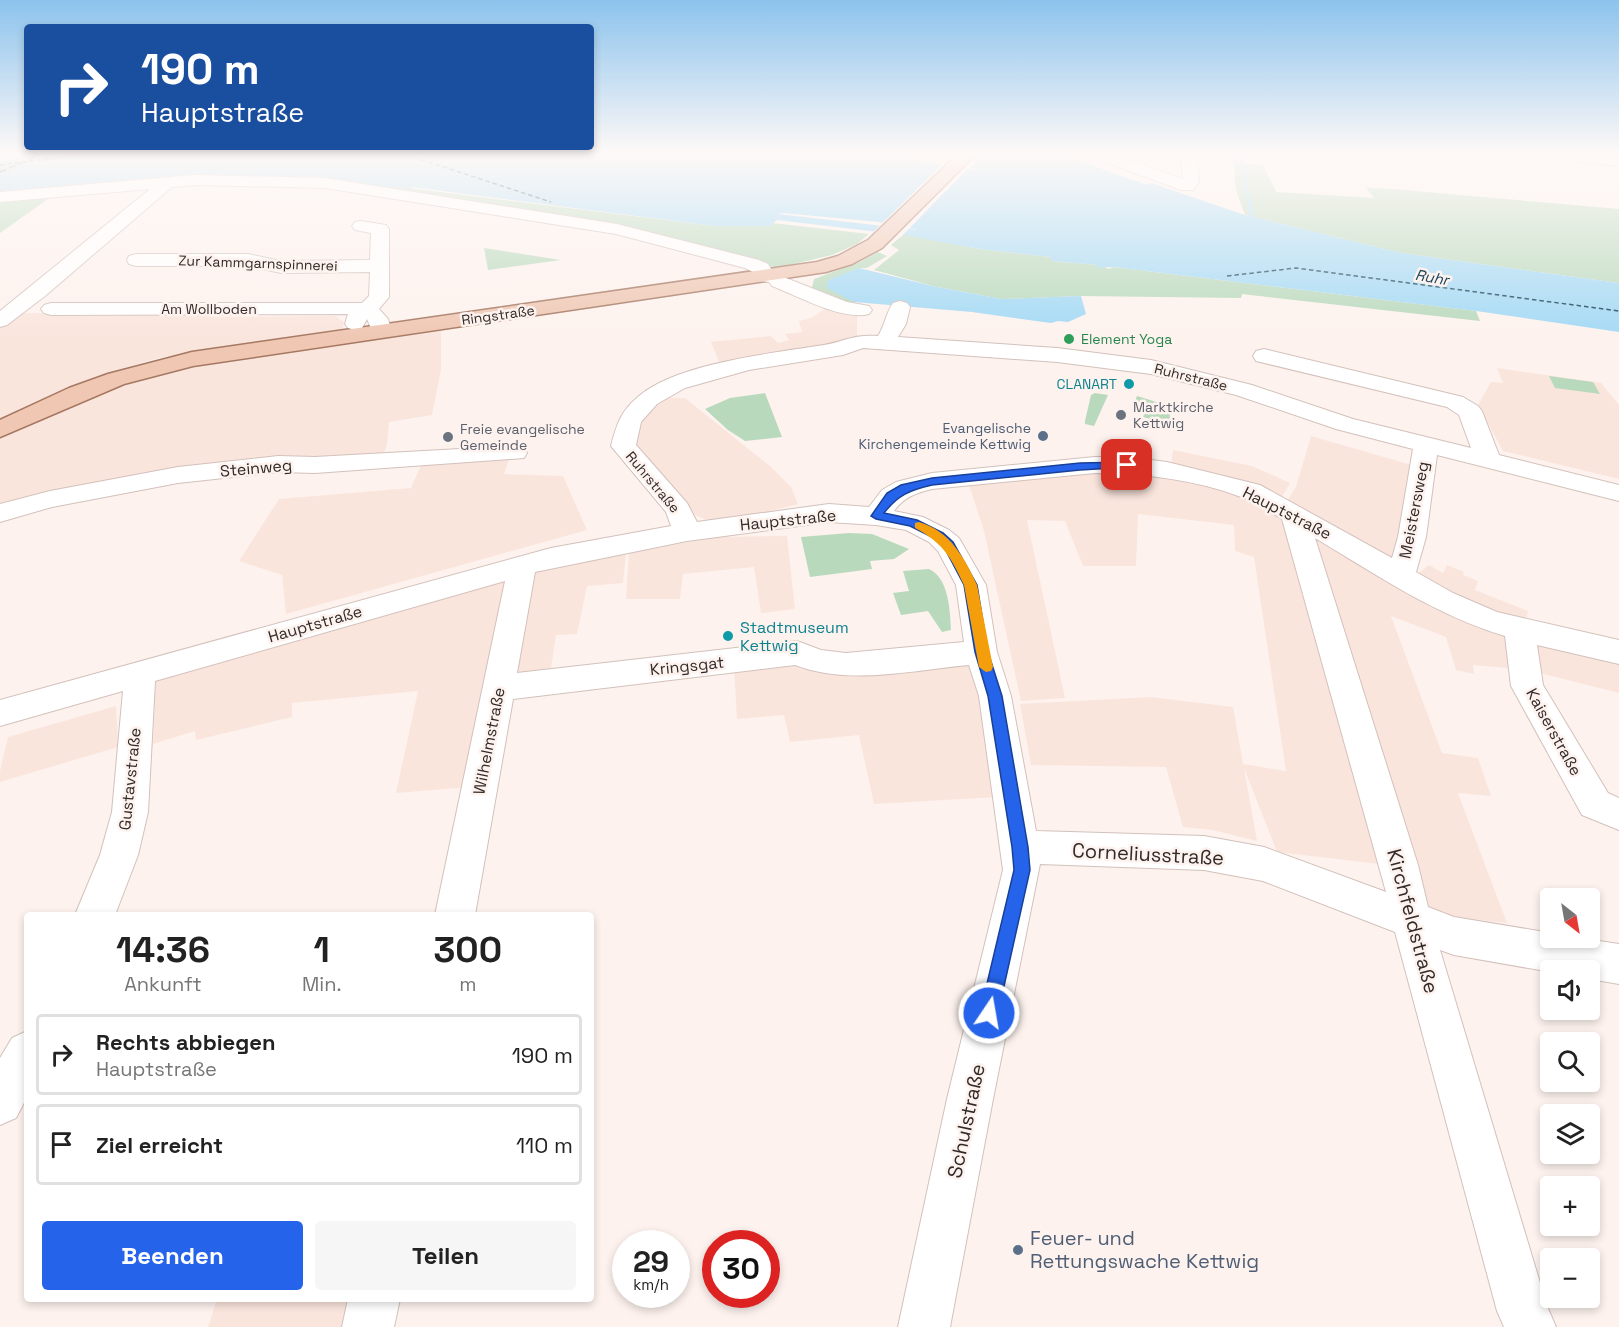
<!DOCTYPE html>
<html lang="de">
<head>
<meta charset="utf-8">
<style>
  :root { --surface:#fff; --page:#f6f6f6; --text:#222; --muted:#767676; --line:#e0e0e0; --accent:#2563eb }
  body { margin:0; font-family:"Space Grotesk",sans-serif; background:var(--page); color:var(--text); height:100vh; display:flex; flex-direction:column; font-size:22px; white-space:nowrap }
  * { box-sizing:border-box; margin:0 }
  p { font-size:20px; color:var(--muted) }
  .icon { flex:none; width:33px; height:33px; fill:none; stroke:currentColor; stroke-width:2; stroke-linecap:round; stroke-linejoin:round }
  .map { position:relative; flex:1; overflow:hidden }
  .side { position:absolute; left:24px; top:912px; width:570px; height:390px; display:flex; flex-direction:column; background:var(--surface); border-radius:6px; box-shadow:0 3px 9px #0003 }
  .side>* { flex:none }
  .banner { position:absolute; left:24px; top:24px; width:570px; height:126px; border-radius:6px; box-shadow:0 3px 9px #0003; background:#1a4fa0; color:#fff; overflow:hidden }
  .needle { width:39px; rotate:149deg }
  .fabs { position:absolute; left:1540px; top:888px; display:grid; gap:12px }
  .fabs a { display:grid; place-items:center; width:60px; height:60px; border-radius:6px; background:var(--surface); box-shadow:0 3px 9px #0003; font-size:30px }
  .speed { position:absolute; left:612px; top:1230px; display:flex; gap:12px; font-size:30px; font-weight:700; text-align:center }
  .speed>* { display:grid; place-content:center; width:78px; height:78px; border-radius:50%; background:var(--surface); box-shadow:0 3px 9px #0003; line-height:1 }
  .speed small { font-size:15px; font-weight:400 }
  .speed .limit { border:9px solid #d22; background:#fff; color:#111 }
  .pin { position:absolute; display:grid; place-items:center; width:51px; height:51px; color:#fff; margin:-26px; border-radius:12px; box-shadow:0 3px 9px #0006 }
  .me { position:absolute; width:66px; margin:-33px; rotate:12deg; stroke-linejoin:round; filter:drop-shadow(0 0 4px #0008) }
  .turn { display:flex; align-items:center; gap:21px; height:126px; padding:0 18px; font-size:27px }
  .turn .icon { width:78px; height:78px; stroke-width:2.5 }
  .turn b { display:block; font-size:42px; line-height:51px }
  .eta { display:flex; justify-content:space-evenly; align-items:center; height:102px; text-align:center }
  .eta b { font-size:36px; font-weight:700; line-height:42px }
  .action { display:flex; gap:12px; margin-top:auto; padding:12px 18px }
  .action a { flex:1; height:69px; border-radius:6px; background:var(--accent); color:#fff; font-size:24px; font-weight:700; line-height:69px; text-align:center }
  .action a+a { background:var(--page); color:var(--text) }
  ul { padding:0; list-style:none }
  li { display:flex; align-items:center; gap:18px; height:81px; margin:0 12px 9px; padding:0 6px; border:3px solid var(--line); border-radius:6px }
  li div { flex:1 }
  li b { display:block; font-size:22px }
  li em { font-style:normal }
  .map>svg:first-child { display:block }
  .built { fill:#fae5dd }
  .green { fill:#b9d9bd }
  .water { fill:#a3d9f5; fill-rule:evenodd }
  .pier { fill:#fdf2ee }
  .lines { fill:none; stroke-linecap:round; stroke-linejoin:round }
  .stream { stroke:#a3d9f5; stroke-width:4 }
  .ferry { stroke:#19455a; stroke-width:1.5; stroke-dasharray:4.5 3; stroke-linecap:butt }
  .minor-casing { stroke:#d3c1bb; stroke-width:2 }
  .major-casing { stroke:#a57862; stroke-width:3 }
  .minor { fill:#fff; fill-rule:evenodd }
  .major { fill:#efc7b3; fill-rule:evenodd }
  .rail { stroke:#5e5653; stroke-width:2; stroke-dasharray:7 3; stroke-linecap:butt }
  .route { fill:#2563eb; stroke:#184099; stroke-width:1.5 }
  .slow { fill:#f59e0b }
  .leisure-dot { fill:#2e9e5b; stroke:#fdf2ee; stroke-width:2 }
  .culture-dot { fill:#0f9aa8; stroke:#fdf2ee; stroke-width:2 }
  .worship-dot { fill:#6b7280; stroke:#fdf2ee; stroke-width:2 }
  .service-dot { fill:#5c6f8a; stroke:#fdf2ee; stroke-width:2 }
  .labels { text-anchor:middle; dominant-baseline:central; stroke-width:5; stroke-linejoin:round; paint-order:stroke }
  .far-street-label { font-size:14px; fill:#312a28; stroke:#fdf2ee }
  .far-leisure-label { font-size:14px; fill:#27864d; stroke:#fdf2ee; text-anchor:start }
  .far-culture-label { font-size:14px; fill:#0d838f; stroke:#fdf2ee; text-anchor:end }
  .far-worship-label { font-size:14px; fill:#5b616d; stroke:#fdf2ee; text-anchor:start }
  .far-service-label { font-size:14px; fill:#4e5e75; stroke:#fdf2ee; text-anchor:end }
  .far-water-label { font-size:15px; font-style:italic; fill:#19455a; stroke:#fdf2ee }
  .street-label { font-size:16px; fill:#312a28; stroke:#fdf2ee }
  .culture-label { font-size:16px; fill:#0d838f; stroke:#fdf2ee; text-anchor:start }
  .near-street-label { font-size:20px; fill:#312a28; stroke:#fdf2ee }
  .near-service-label { font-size:20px; fill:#4e5e75; stroke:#fdf2ee; text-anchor:start }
</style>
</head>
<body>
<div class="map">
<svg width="1619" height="1327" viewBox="0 0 1619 1327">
  <rect width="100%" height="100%" fill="#fdf2ee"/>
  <path class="built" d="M831,305L857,311V339L721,366L711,342L771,336L778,343L789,340L785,334L802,332L799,321L811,318Z
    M20,313H213L210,317L335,316L344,322L342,334L191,358L169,356L151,360L91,379L0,420V327Z
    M441,325V370L432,415L389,422L387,444L383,456L285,458L0,507V436L97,392L173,368Z
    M1497,368L1601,383L1619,405V479L1503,451L1478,405L1491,382L1503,383Z
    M667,398H685L771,467L791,487L798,504L743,518L709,521L695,515L637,454L631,433L647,412Z
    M1311,436L1415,466L1397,568L1285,504L1296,487Z
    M1173,450L1252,466L1290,483L1280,500L1171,466Z
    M510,456L504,474L563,476L587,530L286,614L282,575L239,561L279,499L411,488L423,461Z
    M1128,469L1219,486L1288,517L1396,866L1277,852L1244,768L1257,841L1212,830L1183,827L1166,767L1031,765L1020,704L1151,697L1233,707L1243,764L1286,771L1254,557L1235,551L1234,525L1138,514L1136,566H1083L1065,521L1027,520L1065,698L1021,701L984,531L968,482Z
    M1312,533L1512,634L1519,669L1473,665L1474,674L1456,670L1446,637L1391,616L1442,753L1478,758L1491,796L1458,793L1507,923L1425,914Z
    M787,536L795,609L761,613L754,567L683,574L680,599H626L629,553L717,537Z
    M626,554L623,583L587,586L577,634L556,635L550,675L509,680L530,569L586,555Z
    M1429,565L1443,573L1447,565L1464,572L1463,575L1478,581L1475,590L1528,611L1524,627L1415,576Z
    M510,575L470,787L396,793L418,691L292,703V717L196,740L195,731L153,744L156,677Z
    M1527,635L1619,658V693L1532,671Z
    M798,656L975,663L998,797L874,804L859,735L790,742L784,715L737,719L734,667Z
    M116,706L118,747L0,782V771L8,737Z
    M217,1299H356L350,1327H208Z"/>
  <path class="green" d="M1233,161L1263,165L1276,192L1374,198L1366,188L1391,189L1619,209V283L1401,253L1245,215L1236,190Z
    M344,180L714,226H770L772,223L869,234L857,244L832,255L777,268L648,233L366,188Z
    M55,194L0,233V202L43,198Z
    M904,234L980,249L1052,257V261L1100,265L1108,269L1114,267L1476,311L1480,321L1242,294L1241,298L1081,296L1002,299L937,287L874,270L899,250L891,245Z
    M484,248L561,260L488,270Z
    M878,252L887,256L867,268H859L854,302H857L846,305L811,292L814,279L860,262Z
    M1549,376L1593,382L1600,394L1555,388Z
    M765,393L782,437L745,441L728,430L705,409L730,398Z
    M1095,393L1108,395L1094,426L1085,424V421L1091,395Z
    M1137,396L1166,405L1170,415L1169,424L1143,417L1148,405L1135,401Z
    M849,533L872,534L909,549L894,559L870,561L872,569L810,577L801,537Z
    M929,569C949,578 950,611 951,630L942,632L928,611L901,615L893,593L909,591L903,571Z"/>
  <path class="water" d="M0,155H914L906,158L983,172L970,168L982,155H1055L1074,159L1147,185L1151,183L1245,215L1401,253L1619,283V332L1476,311L1114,267L1095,268L1099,265L1052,261L1051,257L980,249L904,235L777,220L770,226H714L412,187L410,189L298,177H179L0,193ZM783,213L879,222L918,230L778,214Z
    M859,268L937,287L1002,299L1081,296L1086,314L1068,322L1058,321L1051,323L972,312L854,302L827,288L828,280Z"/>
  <path class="pier" d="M977,155H981L901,237L871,234L945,162L967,166Z"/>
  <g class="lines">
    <path class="stream" d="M1240,155L1254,226"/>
    <path class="ferry" d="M407,155L551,202
      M0,165L82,155
      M1227,276L1296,268L1619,311"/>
    <g class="minor-casing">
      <path id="minor" d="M1092,155H1116L1183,179L1181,155H1197L1199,182L1193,190H1181L1094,158Z
        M1550,155L1619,156V166L1558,160Z
        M194,175L325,178L617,224L759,260L768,264L776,277L786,278L847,302L869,306L872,310L869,314C842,321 798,296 772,286L769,282L759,281L753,272L745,268L616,234L325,188L194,185L172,187L45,296L7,325L0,327V311L150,189L0,202V192Z
        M361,221L386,225L389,229V297L379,309L388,319L392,331L388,335L381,337L374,335L367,319L362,328L355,330L348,328L345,324L348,314L51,315L44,313L41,309L44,305L51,303H362L369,296L370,272L281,273L248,266H136L129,264L127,260L129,256L136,254H248L281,261L370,260L371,233L355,230L352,226L355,222Z
        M900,301L907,303L910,307L906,324L898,337L1057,348L1151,360L1252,385L1353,419L1471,448L1459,415L1447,407L1256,361L1253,356L1256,351L1264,349L1463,397L1478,406L1482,411L1499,455L1619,485V501L1437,455L1426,537L1416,572L1453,593L1497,612L1619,640V664L1537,645L1543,685L1608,793L1619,798V830L1582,815L1511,686L1505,636C1437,616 1377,575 1315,538L1418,865L1428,907L1454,917L1551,933V938H1579L1619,944V984L1590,979V970L1551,972L1454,955L1440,950L1547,1306L1556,1327H1504L1497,1311L1395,932L1263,881L1204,870L1040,864L993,1099L950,1327H898L947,1099L1003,870L979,696L969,665C912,670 850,686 795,665L513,699L475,915H435L505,581L155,681L148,812L138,855L115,915H75L100,855L112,812L123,691L0,726V700L551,548L671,526L666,512L611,446C617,423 621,411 639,396C678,363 774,353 824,345C846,341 854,334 878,336C885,325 886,313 893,303ZM863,348L1057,362L1151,374L1236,395L1336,429L1413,449L1398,537L1392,558L1260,485L1167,462L1127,457H1095L932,473L896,482L882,490L869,507L829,504L697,522L687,503L636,445L641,422L657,404L685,388L749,370L843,355ZM1095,473C1142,473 1197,480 1241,497C1256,502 1269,511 1282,519L1386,892L1264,847L1204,836L1036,831L1011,696L997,652L986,585L959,538L949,530L923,517L894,511C904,497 916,493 932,489ZM829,522L876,525L906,530L929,542L938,551L956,585L964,642L846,653L821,650L797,641L517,673L535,572L687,541Z
        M515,446L524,448L527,453L524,458L315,473L278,472L178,483L52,507L0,522V504L50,491L178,467L278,456L315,457Z
        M27,1031V1097L16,1118L0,1125V1058L12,1038Z
        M348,1299H400L394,1327H342Z"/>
    </g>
    <g class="major-casing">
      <path id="major" d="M957,155H975L882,248L852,264L826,272L193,366L124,384L0,437V420L69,388L108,374L192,352L817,262L838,256L868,240Z"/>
    </g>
    <use href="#minor" class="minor"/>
    <use href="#major" class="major"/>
    <path class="rail" d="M0,172L40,155"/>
  </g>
  <linearGradient id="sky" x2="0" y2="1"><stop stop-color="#8cc3ed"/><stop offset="0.45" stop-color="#fef9f7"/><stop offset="1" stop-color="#fef9f7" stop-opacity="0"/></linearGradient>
  <rect width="1619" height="341" fill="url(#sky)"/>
  <path class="route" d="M1127,462L1133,465L1131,467L1080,470L932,485C910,490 898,495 884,513L917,520L943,533L953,542L977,585L988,652L1002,696L1028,847L1030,870L998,1013L996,1019L989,1022L983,1019L980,1013L1014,870L1012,847L988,696L975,652L964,585L944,547L934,538L910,526L876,519L871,516L887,493L901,485L932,478L1080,463Z"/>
  <path class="slow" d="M919,522C950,531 964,557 977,585L993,667L991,671L986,672L979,667L964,585C951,557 943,543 915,528V523Z"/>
  <circle class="leisure-dot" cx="1069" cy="339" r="6"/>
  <g class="culture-dot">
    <circle cx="1129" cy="384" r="6"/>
    <circle cx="728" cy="636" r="6"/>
  </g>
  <g class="worship-dot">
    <circle cx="1121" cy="415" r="6"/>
    <circle cx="448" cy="437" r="6"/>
  </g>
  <g class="service-dot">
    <circle cx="1043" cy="436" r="6"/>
    <circle cx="1018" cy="1250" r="6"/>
  </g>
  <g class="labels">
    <g class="far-street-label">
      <text transform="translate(258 263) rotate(2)">Zur Kammgarnspinnerei</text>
      <text x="209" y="309">Am Wollboden</text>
      <text transform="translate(498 315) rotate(-8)">Ringstraße</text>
      <text transform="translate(1191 377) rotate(14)">Ruhrstraße</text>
      <text transform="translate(653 482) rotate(50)">Ruhrstraße</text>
    </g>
    <g class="far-leisure-label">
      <text x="1081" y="339">Element Yoga</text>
    </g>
    <g class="far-culture-label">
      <text x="1117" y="384">CLANART</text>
    </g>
    <g class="far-worship-label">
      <text x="1133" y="407">Marktkirche<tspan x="1133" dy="16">Kettwig</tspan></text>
      <text x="460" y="429">Freie evangelische<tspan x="460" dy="16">Gemeinde</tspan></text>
    </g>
    <g class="far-service-label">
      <text x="1031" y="428">Evangelische<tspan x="1031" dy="16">Kirchengemeinde Kettwig</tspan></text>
    </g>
    <g class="far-water-label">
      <text transform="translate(1432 277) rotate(10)">Ruhr</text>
    </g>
    <g class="street-label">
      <text transform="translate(256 468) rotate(-5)">Steinweg</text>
      <text transform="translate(1414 510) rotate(-79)">Meistersweg</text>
      <text transform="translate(1287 513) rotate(27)">Hauptstraße</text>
      <text transform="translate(788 520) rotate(-6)">Hauptstraße</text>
      <text transform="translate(315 624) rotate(-16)">Hauptstraße</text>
      <text transform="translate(687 666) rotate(-6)">Kringsgat</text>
      <text transform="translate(1554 732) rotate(61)">Kaiserstraße</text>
      <text transform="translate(489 741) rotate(-79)">Wilhelmstraße</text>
      <text transform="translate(130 779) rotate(-84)">Gustavstraße</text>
    </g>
    <g class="culture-label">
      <text x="740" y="627">Stadtmuseum<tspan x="740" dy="18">Kettwig</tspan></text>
    </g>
    <g class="near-street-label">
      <text transform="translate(1148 854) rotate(3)">Corneliusstraße</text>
      <text transform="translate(1413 921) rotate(75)">Kirchfeldstraße</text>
      <text transform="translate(966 1121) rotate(-78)">Schulstraße</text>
    </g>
    <g class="near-service-label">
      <text x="1030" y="1238">Feuer- und<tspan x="1030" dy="23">Rettungswache Kettwig</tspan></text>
    </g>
  </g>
</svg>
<div class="fabs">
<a><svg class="needle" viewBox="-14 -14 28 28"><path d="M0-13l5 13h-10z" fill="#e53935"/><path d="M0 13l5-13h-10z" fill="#767676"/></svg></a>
<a><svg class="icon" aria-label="sound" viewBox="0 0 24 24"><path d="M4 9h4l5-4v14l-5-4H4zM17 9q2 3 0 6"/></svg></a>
<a><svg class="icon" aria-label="search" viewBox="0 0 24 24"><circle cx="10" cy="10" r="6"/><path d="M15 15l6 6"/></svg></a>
<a><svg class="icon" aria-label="layers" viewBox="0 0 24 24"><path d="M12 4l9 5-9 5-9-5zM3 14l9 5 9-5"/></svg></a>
<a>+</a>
<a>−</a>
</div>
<div class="speed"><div>29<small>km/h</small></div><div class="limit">30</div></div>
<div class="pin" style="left:1127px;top:465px;background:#d93025"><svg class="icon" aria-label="arrive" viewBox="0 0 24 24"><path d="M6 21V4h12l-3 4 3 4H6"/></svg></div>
<svg class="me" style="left:989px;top:1013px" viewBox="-20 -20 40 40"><circle r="17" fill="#2563eb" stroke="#fff" stroke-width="3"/><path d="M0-11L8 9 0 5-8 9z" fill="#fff"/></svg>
<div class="banner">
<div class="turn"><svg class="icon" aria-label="right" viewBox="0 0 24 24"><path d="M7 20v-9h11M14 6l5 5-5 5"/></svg><div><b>190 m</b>Hauptstraße</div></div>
</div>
<section class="side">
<div class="eta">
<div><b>14:36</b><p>Ankunft</p></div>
<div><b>1</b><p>Min.</p></div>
<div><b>300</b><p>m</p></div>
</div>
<ul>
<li><svg class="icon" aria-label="right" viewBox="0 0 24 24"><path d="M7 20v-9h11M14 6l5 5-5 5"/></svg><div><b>Rechts abbiegen</b><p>Hauptstraße</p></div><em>190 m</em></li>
<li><svg class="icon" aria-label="arrive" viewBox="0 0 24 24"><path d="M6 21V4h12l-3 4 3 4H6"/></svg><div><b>Ziel erreicht</b></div><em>110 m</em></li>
</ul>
<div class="action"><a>Beenden</a><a>Teilen</a></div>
</section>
</div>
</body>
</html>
